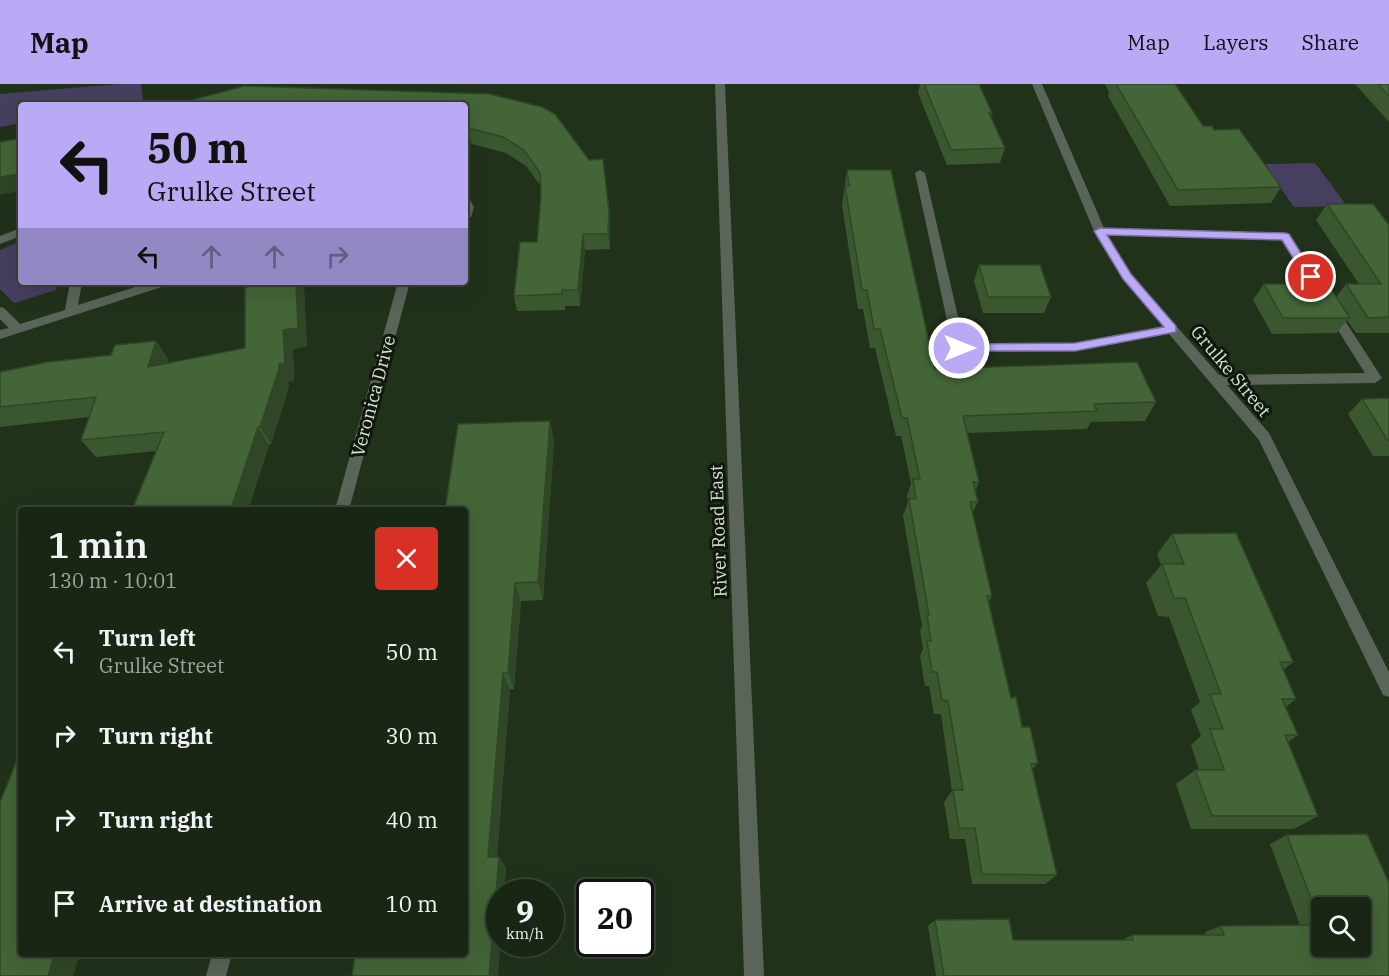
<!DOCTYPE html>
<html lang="en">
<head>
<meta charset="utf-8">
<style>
  :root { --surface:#192614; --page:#263222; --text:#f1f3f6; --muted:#9fa5a0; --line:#374334; --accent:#baaaf6 }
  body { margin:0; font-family:"IBM Plex Serif",serif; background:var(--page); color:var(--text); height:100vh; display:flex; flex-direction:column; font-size:22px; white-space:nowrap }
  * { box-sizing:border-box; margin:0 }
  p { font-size:20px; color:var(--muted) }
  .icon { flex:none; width:33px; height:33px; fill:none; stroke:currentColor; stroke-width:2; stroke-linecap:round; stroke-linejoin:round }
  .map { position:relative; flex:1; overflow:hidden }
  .side { position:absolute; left:18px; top:423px; width:450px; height:450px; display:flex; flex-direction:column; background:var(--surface); border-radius:6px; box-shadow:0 6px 24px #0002,0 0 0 2px var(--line) }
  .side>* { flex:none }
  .top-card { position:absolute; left:18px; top:18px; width:450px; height:183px; border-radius:6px; box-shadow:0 6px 24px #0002,0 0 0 2px var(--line); background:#baaaf6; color:#111; overflow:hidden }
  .fabs { position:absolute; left:1311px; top:813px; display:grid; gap:12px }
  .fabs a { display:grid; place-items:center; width:60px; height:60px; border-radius:6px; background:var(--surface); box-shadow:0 6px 24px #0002,0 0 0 2px var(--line); font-size:30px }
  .speed { position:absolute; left:486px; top:795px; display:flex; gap:12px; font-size:30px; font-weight:700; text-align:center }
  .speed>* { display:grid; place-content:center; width:78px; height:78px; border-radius:50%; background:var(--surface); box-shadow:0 6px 24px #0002,0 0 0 2px var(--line); line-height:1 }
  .speed small { font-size:15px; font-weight:400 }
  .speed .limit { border:3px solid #111; border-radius:9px; background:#fff; color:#111 }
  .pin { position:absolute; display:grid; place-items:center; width:51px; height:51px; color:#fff; margin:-26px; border:3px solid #fff; border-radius:50%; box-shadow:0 2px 6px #0007 }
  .me { position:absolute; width:66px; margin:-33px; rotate:90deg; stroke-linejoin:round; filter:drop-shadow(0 0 4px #0008) }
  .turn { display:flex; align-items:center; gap:21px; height:126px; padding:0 30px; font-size:27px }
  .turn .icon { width:78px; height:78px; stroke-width:2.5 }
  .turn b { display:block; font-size:42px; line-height:51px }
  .lanes { display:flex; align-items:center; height:57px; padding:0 30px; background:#0003; justify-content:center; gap:30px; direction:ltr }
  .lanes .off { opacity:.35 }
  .round { display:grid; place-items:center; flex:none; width:63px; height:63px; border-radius:6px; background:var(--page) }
  .head { display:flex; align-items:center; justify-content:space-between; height:102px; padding:0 30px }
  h1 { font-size:36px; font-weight:600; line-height:45px }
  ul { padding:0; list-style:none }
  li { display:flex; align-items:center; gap:18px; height:84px; padding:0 30px }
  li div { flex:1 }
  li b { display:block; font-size:22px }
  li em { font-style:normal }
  header { display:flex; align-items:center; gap:36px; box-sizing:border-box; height:84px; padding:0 30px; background:var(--accent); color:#111 }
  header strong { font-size:28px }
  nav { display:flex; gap:33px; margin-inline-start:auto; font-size:21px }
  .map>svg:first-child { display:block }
  .green { fill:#463f60 }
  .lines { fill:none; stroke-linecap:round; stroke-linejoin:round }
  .minor { fill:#5b6459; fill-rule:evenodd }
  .wall { fill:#3a572f }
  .shaded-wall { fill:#2f4726 }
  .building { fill:#436537; stroke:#2f4726; stroke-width:1.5; fill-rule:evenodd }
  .route { fill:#baaaf6; stroke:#796ea0; stroke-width:1.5 }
  .labels { text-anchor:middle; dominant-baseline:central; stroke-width:6; stroke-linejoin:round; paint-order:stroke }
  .street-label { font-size:18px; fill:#d6e1d3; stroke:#10170d }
</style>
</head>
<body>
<header>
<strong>Map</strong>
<nav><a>Map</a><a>Layers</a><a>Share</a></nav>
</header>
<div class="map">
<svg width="1389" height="892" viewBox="0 0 1389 892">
  <rect width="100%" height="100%" fill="#21321b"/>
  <path class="green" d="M120,0H141L143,16L119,21H21V39L0,43V10Z
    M1315,79L1347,122L1294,123L1264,80Z
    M21,157V198H57L56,206L14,219L0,205V166Z"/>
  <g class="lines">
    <path class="minor" d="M715,0H725L764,892H744Z
      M1032,0H1042L1104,144L1289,150L1380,291L1382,294L1375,299L1227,301L1269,349L1389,588V613L1383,611L1259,356L1169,250L1075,267L959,268L953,264L915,89L920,86L925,89L964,259H1075L1163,242L1123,195L1094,147ZM1108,151L1281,156L1365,289L1219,291L1131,190Z
      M465,113L469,114L474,123L471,133L465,136Z
      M21,144V152L0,160V152Z
      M70,198H82L78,221L151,198H170L168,201L0,255V246L9,244L0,235V223L4,224L20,240L65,226Z
      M398,198H410L349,426H335Z
      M212,870H232L226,892H206Z"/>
  </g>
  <path class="wall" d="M920,0H979L992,29L991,33L1005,64L1000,79L947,81L918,9Z
    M1105,0H1175L1203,42L1214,46L1281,103L1271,119L1170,122L1108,12L1109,8Z
    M1355,0H1389V38Z
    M490,10L609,127L610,142V165L585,166L580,222H565V226L517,227L514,212L537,158L541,111V102L526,82L506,69L472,60L470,61H465V21Z
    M847,86L935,285L1156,318L1145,337L1091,338L1087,345L967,349L979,398L975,408L978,418L972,430L992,512L989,518L1011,614L1038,679L1032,686L1057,791L1045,800H972L965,755H950L944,718L952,707L941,630H934L929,602H925L920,572L923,565L920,547L922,542L903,432L908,418L907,412L911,399L901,352H896L875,264H870L863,225H858L842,121Z
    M1327,120L1389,141V249H1356L1347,236L1337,249L1272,250L1253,216L1264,200L1336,213L1346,200H1359L1316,136Z
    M979,181L1051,213L1044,229H983L974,197Z
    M263,198H301L304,205L307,262L293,265L294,297L288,298L289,303L271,360L269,361L248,426H132L156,367L96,373L81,356L89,333L0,343V288L111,271L156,257L168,275L167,279L245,264Z
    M1389,314V372H1373L1348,330L1362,315Z
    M550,337L554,358L543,516L521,517L514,605H510L497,773H499L506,784L500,860L498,892H352L465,870V426Z
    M1172,450L1293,578L1283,586L1296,615L1286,623L1298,651L1288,658L1318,732L1294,745H1191L1176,700L1195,686H1199L1191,661L1201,652L1191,626L1200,618L1169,533L1158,532L1146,499L1161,481L1157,470Z
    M1287,751L1389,892H936L928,842L935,836L1013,856H1122L1132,851H1206L1205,848L1221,842L1300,841L1270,760Z"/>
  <path class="shaded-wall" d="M468,44L472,60L470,61L467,46Z
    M21,90V107L0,111V93Z
    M609,127L610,142V165L608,150Z
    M583,150L585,166L580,222L578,206Z
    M296,198H301L304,205L307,262L293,265L294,297L288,298L289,303L271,360L260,343L279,280L283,246Z
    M156,257L168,275L160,301L148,283Z
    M550,337L554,358L543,516L538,498Z
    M258,343L269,361L248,426H232L231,425Z
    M515,499L521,517L514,605L508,589Z
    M503,589L510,605L496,784L488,773Z
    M499,773L506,784L504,808H500V860L498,892H489Z
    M55,870H80L73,892H48Z"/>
  <path class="building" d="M924,0H979L992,29H989L1005,64L951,66Z
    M1116,0H1175L1203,42H1212L1214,46L1239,45L1281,103L1178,106Z
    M1378,0H1389V12Z
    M244,2L490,10L542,23L555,30L589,76L603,75L609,127L608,150H583L578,206H562V210L514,212L520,158H537L541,111L540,89L524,66L503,53L468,44L467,46H465V21H174Z
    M21,54V90L0,93V58Z
    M847,86H891L935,285L1137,278L1156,318L1094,320L1097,327L963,332L979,398H973L978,418H970L992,512H987L1011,614L1016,613L1022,643H1030L1038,679L1031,680L1057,791L982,790L975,744H959L953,706H963L948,617L942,616L937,588H932L927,557H931L927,531H929L909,415H916L913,395H920L907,334H902L880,245H874L867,206H862L845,102H849Z
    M1327,120H1373L1389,141V233L1368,234L1346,200H1381Z
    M979,181H1040L1051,213H988Z
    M263,198H296L298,244L283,246L285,279L279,280V285L260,343H258L231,425L219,426H132L164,348L81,356L96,313L0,323V288L47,278L111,271L115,261L156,257L148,283L245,264V204Z
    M1264,200H1328L1350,234H1283Z
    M1389,314V357H1388L1362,315Z
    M550,337L538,498L515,499L508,589H503L488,773H499L489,892H352L355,870H465V426H445L458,340Z
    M1236,449L1293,578H1280L1296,615H1282L1298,651H1285L1318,732H1212L1195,686H1224L1210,645H1223L1210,610H1221L1185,514H1174L1162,480H1184L1172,450Z
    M21,666V870H55L48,892H0V718Z
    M1367,750L1389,799V892H944L935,836L1009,835L1013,856H1133L1132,851H1224L1221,842L1321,841L1287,751ZM1322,824H1360V862H1322Z"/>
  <path class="route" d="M1100,144L1285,149L1289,150L1316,193L1311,197L1307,196L1282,156L1107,151L1131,190L1176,242V248L1075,267H955L953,264L959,260L1075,259L1164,243L1123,195L1094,147Z"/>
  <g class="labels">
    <g class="street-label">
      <text transform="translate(1231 287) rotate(50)">Grulke Street</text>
      <text transform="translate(373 312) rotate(-75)">Veronica Drive</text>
      <text transform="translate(718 447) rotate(-92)">River Road East</text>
    </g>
  </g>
</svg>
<div class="fabs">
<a><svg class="icon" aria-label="search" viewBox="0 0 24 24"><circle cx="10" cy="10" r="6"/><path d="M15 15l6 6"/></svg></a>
</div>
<div class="speed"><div>9<small>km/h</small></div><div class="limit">20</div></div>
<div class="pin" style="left:1311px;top:193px;background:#d93025"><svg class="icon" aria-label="arrive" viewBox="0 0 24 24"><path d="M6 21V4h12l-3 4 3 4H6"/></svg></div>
<svg class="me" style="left:959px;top:264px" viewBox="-20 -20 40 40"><circle r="17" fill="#baaaf6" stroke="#fff" stroke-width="3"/><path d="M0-11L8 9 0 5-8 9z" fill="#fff"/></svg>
<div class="top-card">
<div class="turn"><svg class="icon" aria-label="left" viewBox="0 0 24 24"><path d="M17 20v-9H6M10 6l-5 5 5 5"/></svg><div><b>50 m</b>Grulke Street</div></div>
<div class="lanes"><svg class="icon" aria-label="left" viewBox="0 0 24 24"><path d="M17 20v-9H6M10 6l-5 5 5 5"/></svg><svg class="icon off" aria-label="ahead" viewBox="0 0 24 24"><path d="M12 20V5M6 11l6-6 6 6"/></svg><svg class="icon off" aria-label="ahead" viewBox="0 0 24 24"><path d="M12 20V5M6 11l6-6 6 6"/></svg><svg class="icon off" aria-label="right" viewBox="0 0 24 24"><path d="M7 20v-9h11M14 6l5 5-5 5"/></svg></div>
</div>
<section class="side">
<div class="head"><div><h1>1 min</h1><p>130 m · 10:01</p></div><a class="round" style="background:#d93025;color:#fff"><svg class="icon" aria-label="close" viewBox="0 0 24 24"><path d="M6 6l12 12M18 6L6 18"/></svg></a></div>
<ul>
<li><svg class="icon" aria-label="left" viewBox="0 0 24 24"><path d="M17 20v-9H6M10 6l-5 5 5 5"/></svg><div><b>Turn left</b><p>Grulke Street</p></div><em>50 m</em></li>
<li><svg class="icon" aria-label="right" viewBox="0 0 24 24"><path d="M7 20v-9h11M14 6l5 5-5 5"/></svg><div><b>Turn right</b></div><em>30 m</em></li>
<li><svg class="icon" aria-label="right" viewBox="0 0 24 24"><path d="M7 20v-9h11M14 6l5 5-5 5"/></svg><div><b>Turn right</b></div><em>40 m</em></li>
<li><svg class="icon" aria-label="arrive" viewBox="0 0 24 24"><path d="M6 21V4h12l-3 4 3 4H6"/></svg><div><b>Arrive at destination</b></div><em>10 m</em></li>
</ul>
</section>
</div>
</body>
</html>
